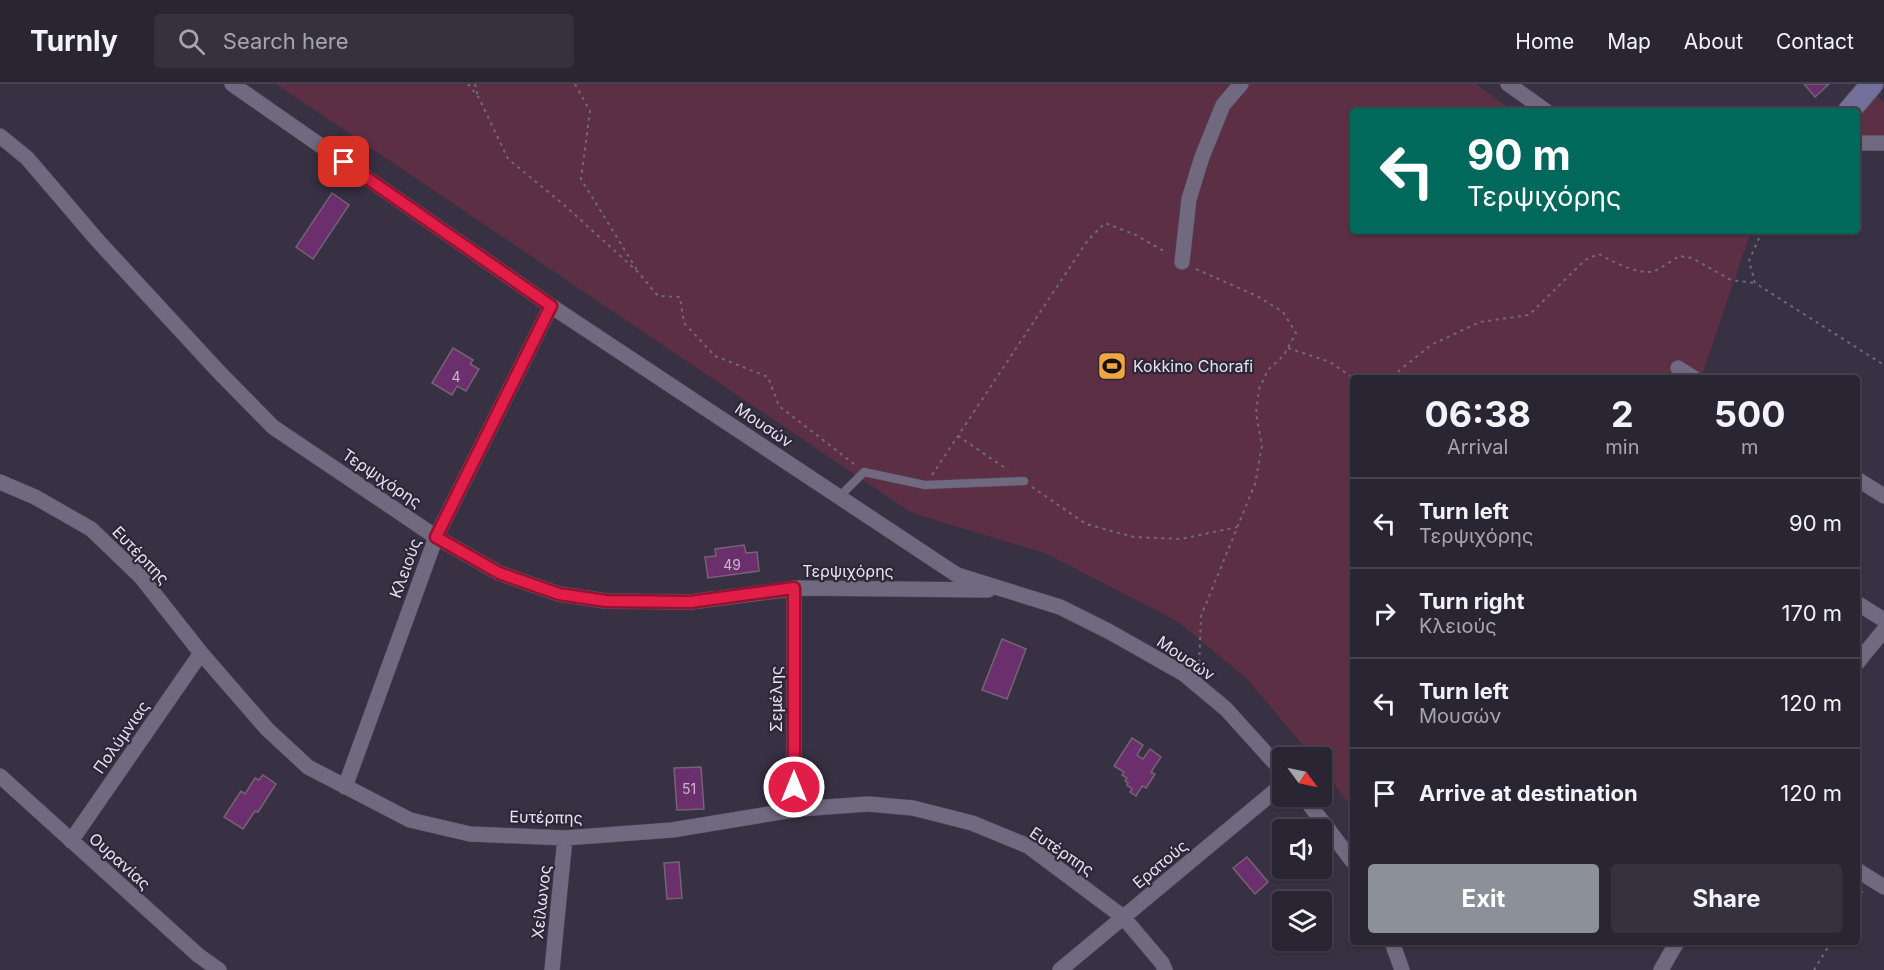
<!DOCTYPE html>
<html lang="en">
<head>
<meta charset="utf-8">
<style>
  :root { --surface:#292532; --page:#35313e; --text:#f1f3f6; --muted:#a5a5ac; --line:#45424d; --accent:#8c9099 }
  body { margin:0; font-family:Inter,sans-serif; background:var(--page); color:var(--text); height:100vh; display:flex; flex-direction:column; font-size:22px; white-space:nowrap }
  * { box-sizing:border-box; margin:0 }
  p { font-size:20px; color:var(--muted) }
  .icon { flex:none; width:33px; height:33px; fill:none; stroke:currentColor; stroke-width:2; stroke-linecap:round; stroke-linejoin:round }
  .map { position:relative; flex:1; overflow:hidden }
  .side { position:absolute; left:1350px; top:291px; width:510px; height:570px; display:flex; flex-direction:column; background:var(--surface); border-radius:6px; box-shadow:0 2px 4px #0004,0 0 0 2px var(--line) }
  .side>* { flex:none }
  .hud { position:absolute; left:1350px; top:24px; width:510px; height:126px; border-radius:6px; box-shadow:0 2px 4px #0004,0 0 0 2px var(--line); background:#00695c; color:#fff; overflow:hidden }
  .needle { width:39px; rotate:123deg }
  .controls { position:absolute; left:1272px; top:663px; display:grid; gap:12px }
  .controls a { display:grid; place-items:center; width:60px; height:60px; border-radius:6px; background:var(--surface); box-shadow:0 2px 4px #0004,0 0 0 2px var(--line); font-size:30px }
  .pin { position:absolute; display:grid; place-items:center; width:51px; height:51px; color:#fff; margin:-26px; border-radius:12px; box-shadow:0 3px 9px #0006 }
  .me { position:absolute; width:66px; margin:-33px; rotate:0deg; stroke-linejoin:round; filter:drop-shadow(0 0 4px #0008) }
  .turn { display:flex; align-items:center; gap:21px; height:126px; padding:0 18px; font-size:27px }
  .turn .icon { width:78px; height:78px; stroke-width:2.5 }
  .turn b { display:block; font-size:42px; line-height:51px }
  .eta { display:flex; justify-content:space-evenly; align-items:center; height:102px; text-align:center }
  .eta b { font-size:36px; font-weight:700; line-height:42px }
  .button { display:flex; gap:12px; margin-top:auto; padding:12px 18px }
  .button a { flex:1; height:69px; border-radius:6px; background:var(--accent); color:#fff; font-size:24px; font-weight:700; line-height:69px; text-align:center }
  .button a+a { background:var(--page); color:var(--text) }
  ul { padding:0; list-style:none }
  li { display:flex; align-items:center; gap:18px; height:90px; padding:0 18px; border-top:2px solid var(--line) }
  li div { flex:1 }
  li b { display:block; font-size:22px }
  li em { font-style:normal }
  header { display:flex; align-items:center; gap:36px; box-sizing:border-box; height:84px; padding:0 30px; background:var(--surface); border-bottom:2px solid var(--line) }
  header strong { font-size:28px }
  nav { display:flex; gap:33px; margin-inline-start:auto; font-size:21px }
  .search { width:420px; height:54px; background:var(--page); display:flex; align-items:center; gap:15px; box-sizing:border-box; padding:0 21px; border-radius:6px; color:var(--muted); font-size:22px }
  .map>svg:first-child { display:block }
  .green { fill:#5d2f44 }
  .building { fill:#6b2f6d; stroke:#746374; stroke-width:1.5 }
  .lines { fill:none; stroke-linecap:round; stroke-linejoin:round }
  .lane-casing { stroke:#534d5d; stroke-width:9 }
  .street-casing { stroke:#534d5d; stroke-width:16 }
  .secondary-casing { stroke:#534d5d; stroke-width:24 }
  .path { stroke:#6f6a7a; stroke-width:2; stroke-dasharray:3 4.5; stroke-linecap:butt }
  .lane { stroke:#71697f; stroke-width:8 }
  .street { stroke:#71697f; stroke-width:15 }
  .secondary { stroke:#73719b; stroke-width:22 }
  .route-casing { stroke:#92132f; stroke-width:15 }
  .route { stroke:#e11d48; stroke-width:10 }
  .labels { text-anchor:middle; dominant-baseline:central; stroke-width:4.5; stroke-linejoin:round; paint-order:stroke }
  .number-label { font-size:14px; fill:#c8b6ce }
  .poi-label { font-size:16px; fill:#e7e3ef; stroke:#2d2739; text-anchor:start }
  .street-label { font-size:16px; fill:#e7e3ef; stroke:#2d2739 }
</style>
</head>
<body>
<header>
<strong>Turnly</strong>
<div class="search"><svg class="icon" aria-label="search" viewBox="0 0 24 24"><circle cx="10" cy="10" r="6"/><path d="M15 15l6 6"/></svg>Search here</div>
<nav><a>Home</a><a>Map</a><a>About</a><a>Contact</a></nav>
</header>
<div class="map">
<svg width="1884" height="886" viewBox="0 0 1884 886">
  <rect width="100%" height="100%" fill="#373143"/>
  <path class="green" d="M276,0H1476L1513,27H1353V147H1751L1701,294H1353V725L1322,684V674L1313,673L1247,595L1177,537L1045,469L912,429Z
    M1874,9L1884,19V53H1857V29Z"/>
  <path class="building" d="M1804,0H1829L1815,13Z
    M332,109L349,121L313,175L296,163Z
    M453,264L473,276L470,280L479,285L466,307L457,302L452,311L432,299Z
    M744,461L746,469L757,468L759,487L708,494L705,473L716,472L715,465Z
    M1002,555L1026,565L1007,615L982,606Z
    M1132,654L1143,661L1137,671L1143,675L1150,665L1161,673L1151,688L1155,690L1146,704L1142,702L1136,712L1130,708L1132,705L1127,701L1128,699L1125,697L1127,694L1122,691L1124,688L1114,682Z
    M701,683L704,725L677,726L674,684Z
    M263,691L276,700L258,728L255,727L243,745L224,733L241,707L245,710L255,694L259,696Z
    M1247,773L1268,798L1255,810L1233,784Z
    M679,778L682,814L667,815L664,779Z"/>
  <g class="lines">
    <g class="lane-casing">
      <path id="lane" d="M839,413L864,388L925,401L1024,397"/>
    </g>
    <g class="street-casing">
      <path id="street" d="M232,0L551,222L957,491L1060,523L1110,548L1184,590L1226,625L1282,687
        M1508,0L1546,27
        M0,52L27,74L98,157L218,287L273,343L436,453L499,489L559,510L606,517L690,518L799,504L988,506
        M1857,59H1884
        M1182,178L1189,115L1202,73L1223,21L1241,0
        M1678,284L1694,294
        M1857,395L1884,412
        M0,398L35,413L91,445L141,493L201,569L267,645L308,683L410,736L470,750L565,754L672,746L799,725L868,720L913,724L972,739L1028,762L1123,833L1162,879L1165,886
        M1857,519L1884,536
        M1857,579L1884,546
        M0,692L198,871L219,886
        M345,703L436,453L551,222
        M1303,712L1353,778
        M794,726V504
        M71,757L201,569
        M1857,786L1884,803
        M1392,858L1402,886
        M552,886L565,754
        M1060,886L1282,701
        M1661,886L1677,858"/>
    </g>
    <g class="secondary-casing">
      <path id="secondary" d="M1849,27L1872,0"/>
    </g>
    <path class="path" d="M468,0L479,14L508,75L563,120L638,188L658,212L680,213L684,239L715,272L768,293L779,322L854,380
      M475,0L478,12
      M575,0L590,27L581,95L637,186
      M1762,147L1749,177L1755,199L1884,281
      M1196,185L1257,212L1283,228L1296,249L1284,271L1268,286L1259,305L1256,329L1262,362L1255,400L1201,532L1199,583
      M1288,264L1330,278L1353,294
      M1369,294L1395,290L1431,261L1480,238L1529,231L1585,176L1599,170C1611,177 1640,192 1654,187C1662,184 1671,177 1679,172L1692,174L1731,196L1755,199
      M958,352L1008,386
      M932,391L1088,156L1105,139L1136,151L1167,169
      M1032,403L1086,440L1134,453L1181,455L1237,443
      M1857,816L1863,806
      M1814,886L1831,858"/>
    <use href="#lane" class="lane"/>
    <use href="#street" class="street"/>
    <use href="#secondary" class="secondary"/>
  </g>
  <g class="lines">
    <g class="route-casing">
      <path id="route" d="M344,78L551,222L436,453L499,489L559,510L606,517L690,518L794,504V703"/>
    </g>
    <use href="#route" class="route"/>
  </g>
  <defs>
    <g id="stadium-square" transform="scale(1.5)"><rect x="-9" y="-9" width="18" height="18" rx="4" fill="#f3a442" stroke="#2d2739"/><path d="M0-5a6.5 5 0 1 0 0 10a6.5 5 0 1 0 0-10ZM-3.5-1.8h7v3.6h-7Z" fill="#111"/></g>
  </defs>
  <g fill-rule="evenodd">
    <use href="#stadium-square" x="1112" y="282"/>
  </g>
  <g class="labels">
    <g class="number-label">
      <text x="456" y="292">4</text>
      <text x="732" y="480">49</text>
      <text x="689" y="704">51</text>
    </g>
    <g class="poi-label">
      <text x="1133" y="282">Kokkino Chorafi</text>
    </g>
    <g class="street-label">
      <text transform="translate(764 341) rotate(34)">Μουσών</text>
      <text transform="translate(382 394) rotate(34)">Τερψιχόρης</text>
      <text transform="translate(141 471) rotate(46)">Ευτέρπης</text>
      <text transform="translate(405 484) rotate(-70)">Κλειούς</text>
      <text x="848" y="487">Τερψιχόρης</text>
      <text transform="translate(1186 574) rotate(34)">Μουσών</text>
      <text transform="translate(776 615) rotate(-90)">Σεμέλης</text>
      <text transform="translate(121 653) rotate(-55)">Πολύμνιας</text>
      <text transform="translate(546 733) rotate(1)">Ευτέρπης</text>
      <text transform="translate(1062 767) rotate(34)">Ευτέρπης</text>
      <text transform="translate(120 777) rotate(42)">Ουρανίας</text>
      <text transform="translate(1160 780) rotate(-40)">Ερατούς</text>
      <text transform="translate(541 818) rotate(-84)">Χείλωνος</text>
    </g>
  </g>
</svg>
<div class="controls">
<a><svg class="needle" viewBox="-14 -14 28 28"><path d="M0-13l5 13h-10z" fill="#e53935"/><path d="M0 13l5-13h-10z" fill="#a5a5ac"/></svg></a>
<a><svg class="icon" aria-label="sound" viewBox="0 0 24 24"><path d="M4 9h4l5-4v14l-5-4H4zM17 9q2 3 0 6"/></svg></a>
<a><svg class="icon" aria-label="layers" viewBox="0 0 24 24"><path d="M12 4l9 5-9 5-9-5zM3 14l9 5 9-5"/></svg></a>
</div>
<div class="pin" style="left:344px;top:78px;background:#d93025"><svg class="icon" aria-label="arrive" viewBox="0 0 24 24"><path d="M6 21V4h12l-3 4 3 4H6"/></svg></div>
<svg class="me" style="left:794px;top:703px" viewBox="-20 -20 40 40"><circle r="17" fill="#e11d48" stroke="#fff" stroke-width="3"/><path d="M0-11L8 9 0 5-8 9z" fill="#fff"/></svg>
<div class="hud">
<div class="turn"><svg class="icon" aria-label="left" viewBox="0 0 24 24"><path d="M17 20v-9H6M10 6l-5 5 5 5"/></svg><div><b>90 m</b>Τερψιχόρης</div></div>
</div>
<section class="side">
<div class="eta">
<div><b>06:38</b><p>Arrival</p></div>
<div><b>2</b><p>min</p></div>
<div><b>500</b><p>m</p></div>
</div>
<ul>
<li><svg class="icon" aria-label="left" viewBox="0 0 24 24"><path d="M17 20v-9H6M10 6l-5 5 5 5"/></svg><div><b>Turn left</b><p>Τερψιχόρης</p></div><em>90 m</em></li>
<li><svg class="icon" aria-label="right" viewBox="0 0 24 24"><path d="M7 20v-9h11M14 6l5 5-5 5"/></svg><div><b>Turn right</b><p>Κλειούς</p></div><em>170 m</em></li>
<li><svg class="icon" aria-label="left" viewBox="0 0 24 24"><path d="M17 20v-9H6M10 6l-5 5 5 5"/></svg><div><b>Turn left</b><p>Μουσών</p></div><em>120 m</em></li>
<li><svg class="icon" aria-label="arrive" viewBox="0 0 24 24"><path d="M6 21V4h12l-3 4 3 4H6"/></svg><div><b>Arrive at destination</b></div><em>120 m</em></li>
</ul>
<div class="button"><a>Exit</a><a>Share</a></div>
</section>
</div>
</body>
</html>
